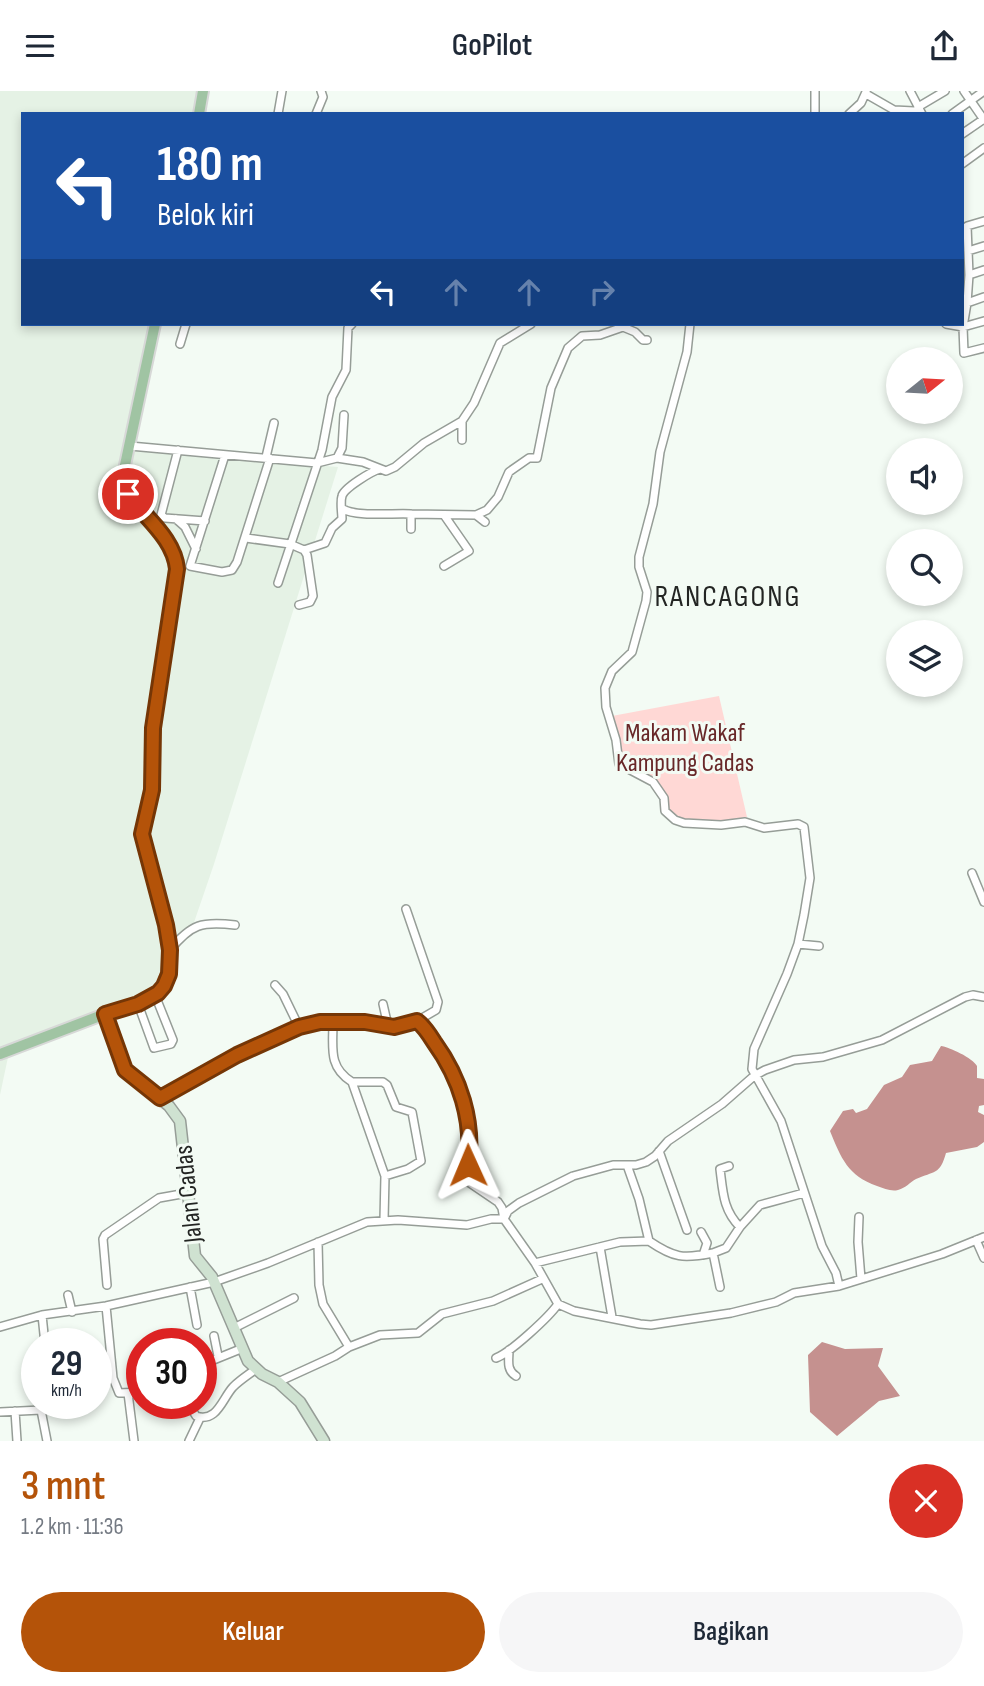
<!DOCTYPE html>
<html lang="id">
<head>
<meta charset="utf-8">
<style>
  :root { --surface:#fff; --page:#f6f6f7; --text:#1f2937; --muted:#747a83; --accent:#b45309 }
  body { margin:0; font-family:"Sofia Sans Condensed",sans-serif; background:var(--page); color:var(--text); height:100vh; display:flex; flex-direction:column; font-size:26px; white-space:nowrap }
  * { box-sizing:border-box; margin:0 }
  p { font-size:23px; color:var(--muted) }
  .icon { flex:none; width:38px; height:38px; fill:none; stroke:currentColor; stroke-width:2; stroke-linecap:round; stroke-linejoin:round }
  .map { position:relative; height:1350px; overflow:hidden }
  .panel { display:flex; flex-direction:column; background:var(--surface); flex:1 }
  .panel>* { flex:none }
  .guide { position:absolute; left:21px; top:21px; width:943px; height:214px; border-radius:0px; box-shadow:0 4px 10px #0003; background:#1a4fa0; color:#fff; overflow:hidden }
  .needle { width:46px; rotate:72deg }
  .controls { position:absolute; left:886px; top:256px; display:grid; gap:14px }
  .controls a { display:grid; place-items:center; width:77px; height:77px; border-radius:50%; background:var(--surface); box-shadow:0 4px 10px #0003; font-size:35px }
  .speed { position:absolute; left:21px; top:1237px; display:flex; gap:14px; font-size:35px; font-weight:700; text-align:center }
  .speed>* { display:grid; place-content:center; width:91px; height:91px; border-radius:50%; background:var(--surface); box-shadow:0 4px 10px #0003; line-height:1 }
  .speed small { font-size:18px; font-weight:400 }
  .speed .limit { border:10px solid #d22; background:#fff; color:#111 }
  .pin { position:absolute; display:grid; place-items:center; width:60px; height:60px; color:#fff; margin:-30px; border:4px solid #fff; border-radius:50%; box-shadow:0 2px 7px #0007 }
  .me { position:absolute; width:77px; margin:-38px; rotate:359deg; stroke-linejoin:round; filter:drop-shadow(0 0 5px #0008) }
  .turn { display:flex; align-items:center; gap:24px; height:147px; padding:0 21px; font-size:32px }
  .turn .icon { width:91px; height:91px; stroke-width:2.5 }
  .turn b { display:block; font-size:49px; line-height:60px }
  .lanes { display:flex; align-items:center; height:66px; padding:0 21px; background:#0003; justify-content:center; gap:35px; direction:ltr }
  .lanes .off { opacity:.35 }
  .round { display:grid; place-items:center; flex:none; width:74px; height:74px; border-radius:37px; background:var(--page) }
  .head { display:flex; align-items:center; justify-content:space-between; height:119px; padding:0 21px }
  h1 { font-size:42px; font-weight:600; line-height:52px; color:var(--accent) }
  .cta { display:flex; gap:14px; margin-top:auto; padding:14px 21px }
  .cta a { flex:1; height:80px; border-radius:42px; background:var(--accent); color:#fff; font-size:28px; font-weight:600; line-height:80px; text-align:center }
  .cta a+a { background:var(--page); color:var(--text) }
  header { display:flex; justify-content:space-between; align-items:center; height:91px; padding:0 21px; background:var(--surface); font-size:32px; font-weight:600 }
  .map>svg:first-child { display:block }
  .built { fill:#e5f2e5 }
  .green { fill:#ffd8d5 }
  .water { fill:#c5918f }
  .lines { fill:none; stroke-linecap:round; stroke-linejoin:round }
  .street-casing { stroke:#969d97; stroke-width:10 }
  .secondary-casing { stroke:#969d97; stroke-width:13 }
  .primary-casing { stroke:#d7d8d7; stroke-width:14 }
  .street { stroke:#fff; stroke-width:7 }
  .secondary { stroke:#cfe2d1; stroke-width:10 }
  .primary { stroke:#a0c4a3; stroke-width:10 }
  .route-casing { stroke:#753606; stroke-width:18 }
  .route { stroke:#b45309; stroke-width:12 }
  .labels { text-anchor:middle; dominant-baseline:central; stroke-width:6; stroke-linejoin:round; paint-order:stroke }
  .park-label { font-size:26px; fill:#682728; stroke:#f3fbf4 }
  .street-label { font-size:26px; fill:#232523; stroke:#f3fbf4 }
  .quarter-label { font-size:30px; letter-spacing:2px; fill:#232523; stroke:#f3fbf4 }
</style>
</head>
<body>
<header><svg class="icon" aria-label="menu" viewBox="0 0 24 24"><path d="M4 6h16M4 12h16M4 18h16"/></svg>GoPilot<svg class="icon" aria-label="share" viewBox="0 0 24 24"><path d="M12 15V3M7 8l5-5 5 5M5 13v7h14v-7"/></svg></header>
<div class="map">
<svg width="984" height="1350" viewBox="0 0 984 1350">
  <rect width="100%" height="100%" fill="#f3fbf4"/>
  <path class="built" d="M0,0H199L194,23H23V233H149L123,358L338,376L214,773L189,846L165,864V881L154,899L11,952L0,1004Z"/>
  <path class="green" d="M719,605L747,726L715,732L672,726C665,716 665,703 658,694C649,682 632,675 618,669L612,625Z"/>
  <path class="water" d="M941,955C949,956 973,967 977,975C977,976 977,985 977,987L984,988V1014L979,1015L978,1021L984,1024V1051L977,1056L946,1062C940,1084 934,1080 916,1088C910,1091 906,1097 898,1099C891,1101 884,1097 877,1095C848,1085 841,1067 830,1040L843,1020L853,1018L856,1022L867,1018L884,994L902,986L910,974L932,970Z
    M822,1251L845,1258L883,1257L878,1275L900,1305L879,1310L837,1345L810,1321L808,1264Z"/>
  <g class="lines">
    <g class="street-casing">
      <path id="street" d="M910,0L922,23
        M964,0L984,29
        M866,3L894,19L914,20L916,23
        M918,16L945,0
        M278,23L282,0
        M316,23L323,6L321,0
        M815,23V0
        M849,23L861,12L866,1
        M952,23L984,0
        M962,43L984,28
        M962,73L984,57
        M984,130L967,135L969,184L984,179
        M968,160L984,155
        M969,184L967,212L984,206
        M967,212L963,236L984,230
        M624,233L623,236L635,241L643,249H647
        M690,233L687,261L660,361L653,413L639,466V476L647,501L646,510L632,561L612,580L605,597L606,616L616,649L619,673L653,691L664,707L665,720L675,729L684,732L721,734L745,731L764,737L798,733L804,736L810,787L804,824L798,853L787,883L754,958L752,978L781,1030L822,1155L836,1182L839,1195
        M946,233L963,236L964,262L984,257
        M180,253L186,233
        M462,330V349
        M130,355L317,372L337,367L363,371L386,380L395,376L424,352L462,330L474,312L500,252L531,233
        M178,359L161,424L165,427L205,430
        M225,364L190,475L222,481L232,479L237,471L270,367
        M266,366L274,332
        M337,367L342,357L344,324
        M343,418C356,426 393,422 411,423V438
        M411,423L476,424L485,431
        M444,424L469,460L444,475
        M476,424L487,419L498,406L509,381L529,367H537L551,297L568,257L582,245L600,244L623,236
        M176,428L185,436L196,458
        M246,447L290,453L304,459L325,452L332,437L342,428C342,422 340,411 342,405C344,397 372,380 380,378
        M278,492L322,359L332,306L346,279L348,237L352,233
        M299,514L310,511L313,505L307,464L304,459
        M972,782L984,811
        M406,818L438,911L436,919L417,930
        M798,853L819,855
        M170,859C191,833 202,830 235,834
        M275,894L283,903L299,936
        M138,913L154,957L171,953L173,949L157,909L158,902
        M383,913L388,935
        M333,931C333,957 328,976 352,991L385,1085L384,1129
        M352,991H383L387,994L396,1016L412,1021L421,1070L408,1078L385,1085
        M160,1007L237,964L312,932L365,931L394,936L417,930L446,968L458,992L468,1027L470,1092L498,1111L502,1117L504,1128L535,1172L558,1213L574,1220L640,1233L651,1234L731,1222L776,1211L794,1202L839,1195L942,1163L984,1146
        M659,1060L687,1139
        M627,1074L639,1108L649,1150C674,1167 683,1168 713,1162L720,1196
        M729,1075L720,1078C723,1101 723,1119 740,1136
        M859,1126L858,1151L861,1188
        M701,1141L707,1152L703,1164
        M976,1149L984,1167
        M318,1151L319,1194L323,1213L349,1256
        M600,1156L612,1226
        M713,1162L726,1157L740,1136L760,1114L804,1102
        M535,1172L620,1151L649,1150
        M107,1194L103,1148L105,1144L159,1107L187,1102
        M190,1196L197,1234
        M68,1204L72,1221
        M106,1215L113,1287
        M42,1224L45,1253
        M0,1236L42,1224L106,1215L214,1191L268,1172L367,1131L398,1129L467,1134L491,1128H504L508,1120L519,1112L573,1085L613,1074H636L646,1071L655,1065L668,1050L722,1013L754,985L765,979L794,969L823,966L882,949L965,906L973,904L984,906
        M234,1237L294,1207
        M214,1245L218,1265
        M509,1259C509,1269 506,1279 516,1285
        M496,1267C510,1262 549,1226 558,1213
        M201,1274L243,1257
        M96,1289L113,1287L119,1302L142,1301
        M278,1291L335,1265L349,1256L380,1244L418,1242L442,1223L493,1210L542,1188
        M128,1302L134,1350
        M45,1312L41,1319L47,1350
        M188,1312L196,1325C217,1332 222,1308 233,1296C240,1289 248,1284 256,1278
        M15,1320L17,1350
        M0,1321L41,1319
        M189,1350L200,1327"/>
    </g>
    <g class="secondary-casing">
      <path id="secondary" d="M105,923L125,979L169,1015L180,1030L195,1165L212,1186L248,1270L262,1283L278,1291L300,1311L324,1350"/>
    </g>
    <g class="primary-casing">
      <path id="primary" d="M199,23L203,0
        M0,963L105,923L138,913L158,902L164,895L169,883L170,859L166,834L142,743L152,699L153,637L177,478C172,432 119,422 125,374L155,233"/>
    </g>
    <use href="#street" class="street"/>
    <use href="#secondary" class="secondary"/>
    <use href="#primary" class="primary"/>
  </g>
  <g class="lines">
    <g class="route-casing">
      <path id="route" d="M128,403C145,427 174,447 177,478L153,637L152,699L142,743L166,834L170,859L169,883L164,895L158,902L138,913L105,923L125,979L160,1007L237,964L299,936L320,931H365L394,936L417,930C424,935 429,943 434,951C460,987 474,1030 468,1074"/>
    </g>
    <use href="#route" class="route"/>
  </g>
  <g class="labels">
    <g class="park-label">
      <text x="685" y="642">Makam Wakaf<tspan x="685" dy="30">Kampung Cadas</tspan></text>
    </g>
    <g class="street-label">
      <text transform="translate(189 1103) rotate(-96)">Jalan Cadas</text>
    </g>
    <g class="quarter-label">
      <text x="728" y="506">RANCAGONG</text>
    </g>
  </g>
</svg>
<div class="controls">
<a><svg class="needle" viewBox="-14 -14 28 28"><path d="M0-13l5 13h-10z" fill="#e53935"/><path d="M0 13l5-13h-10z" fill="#747a83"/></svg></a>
<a><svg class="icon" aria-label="sound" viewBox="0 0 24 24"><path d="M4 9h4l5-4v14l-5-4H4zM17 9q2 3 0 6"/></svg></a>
<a><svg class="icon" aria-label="search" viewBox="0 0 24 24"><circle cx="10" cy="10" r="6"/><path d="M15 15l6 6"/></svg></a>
<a><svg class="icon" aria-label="layers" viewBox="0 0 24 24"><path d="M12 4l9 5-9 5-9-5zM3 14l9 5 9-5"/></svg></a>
</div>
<div class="speed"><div>29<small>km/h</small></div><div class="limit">30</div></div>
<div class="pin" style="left:128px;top:403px;background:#d93025"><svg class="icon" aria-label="arrive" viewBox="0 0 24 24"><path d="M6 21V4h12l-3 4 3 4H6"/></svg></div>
<svg class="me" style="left:468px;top:1074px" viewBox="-20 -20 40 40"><path d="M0-17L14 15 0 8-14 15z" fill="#b45309" stroke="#fff" stroke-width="4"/></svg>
<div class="guide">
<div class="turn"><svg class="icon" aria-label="left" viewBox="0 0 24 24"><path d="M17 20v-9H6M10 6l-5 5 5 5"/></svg><div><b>180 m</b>Belok kiri</div></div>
<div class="lanes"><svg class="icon" aria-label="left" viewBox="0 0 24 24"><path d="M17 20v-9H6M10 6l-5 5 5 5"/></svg><svg class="icon off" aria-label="ahead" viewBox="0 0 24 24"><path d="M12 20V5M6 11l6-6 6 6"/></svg><svg class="icon off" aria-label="ahead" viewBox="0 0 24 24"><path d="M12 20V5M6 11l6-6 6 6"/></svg><svg class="icon off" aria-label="right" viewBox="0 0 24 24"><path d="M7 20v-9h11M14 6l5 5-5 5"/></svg></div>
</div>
</div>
<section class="panel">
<div class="head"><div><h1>3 mnt</h1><p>1.2 km · 11:36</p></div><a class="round" style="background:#d93025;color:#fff"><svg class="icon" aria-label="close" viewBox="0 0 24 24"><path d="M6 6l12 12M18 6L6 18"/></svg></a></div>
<div class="cta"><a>Keluar</a><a>Bagikan</a></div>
</section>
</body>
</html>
